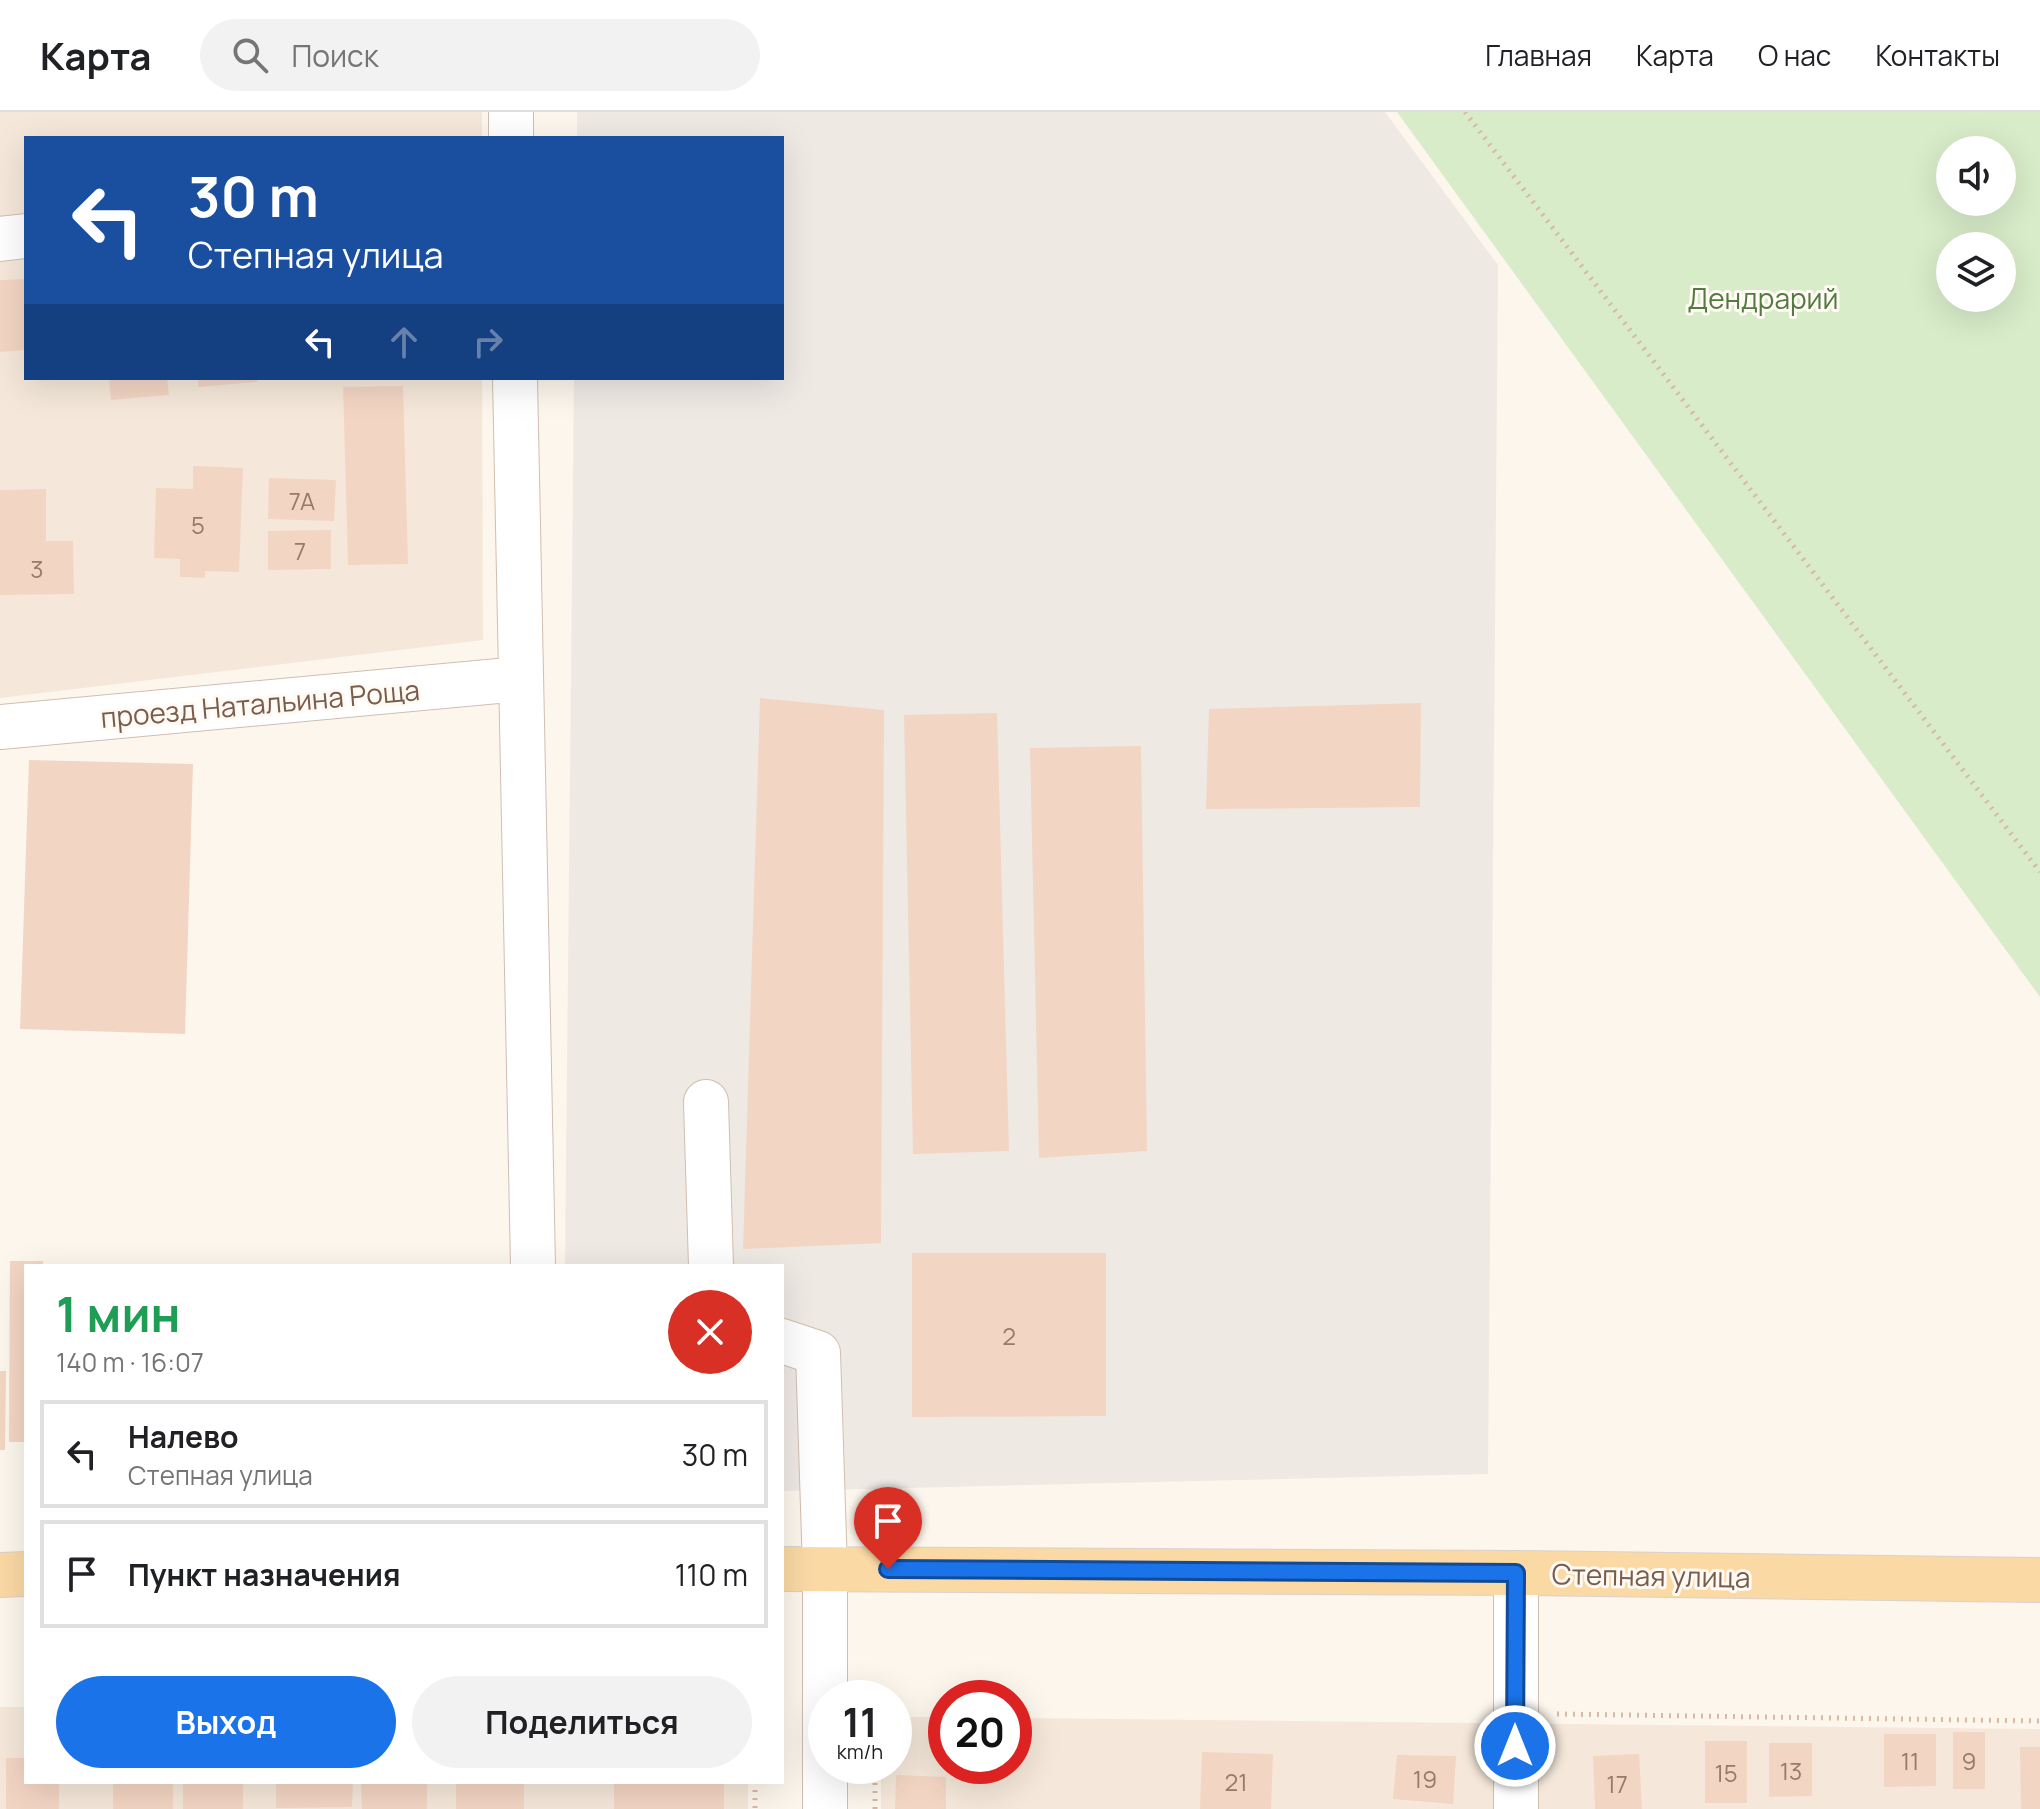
<!DOCTYPE html>
<html lang="ru">
<head>
<meta charset="utf-8">
<style>
  :root { --surface:#fff; --page:#f2f2f2; --text:#202124; --muted:#757577; --line:#e0e0e0; --accent:#1a73e8 }
  body { margin:0; font-family:Manrope,sans-serif; background:var(--page); color:var(--text); height:100vh; display:flex; flex-direction:column; font-size:30px; white-space:nowrap }
  * { box-sizing:border-box; margin:0 }
  p { font-size:26px; color:var(--muted) }
  .icon { flex:none; width:44px; height:44px; fill:none; stroke:currentColor; stroke-width:2; stroke-linecap:round; stroke-linejoin:round }
  .map { position:relative; flex:1; overflow:hidden }
  .panel { position:absolute; left:24px; top:1152px; width:760px; height:520px; display:flex; flex-direction:column; background:var(--surface); border-radius:0px; box-shadow:0 8px 32px #0002 }
  .panel>* { flex:none }
  .guide { position:absolute; left:24px; top:24px; width:760px; height:244px; border-radius:0px; box-shadow:0 8px 32px #0002; background:#1a4fa0; color:#fff; overflow:hidden }
  .buttons { position:absolute; left:1936px; top:24px; display:grid; gap:16px }
  .buttons a { display:grid; place-items:center; width:80px; height:80px; border-radius:50%; background:var(--surface); box-shadow:0 8px 32px #0002; font-size:40px }
  .speed { position:absolute; left:808px; top:1568px; display:flex; gap:16px; font-size:40px; font-weight:700; text-align:center }
  .speed>* { display:grid; place-content:center; width:104px; height:104px; border-radius:50%; background:var(--surface); box-shadow:0 8px 32px #0002; line-height:1 }
  .speed small { font-size:20px; font-weight:400 }
  .speed .limit { border:12px solid #d22; background:#fff; color:#111 }
  .pin { position:absolute; display:grid; place-items:center; width:68px; height:68px; color:#fff; margin:-82px -34px; border-radius:50% 50% 50% 0; rotate:-45deg; box-shadow:0 0 8px #0007 }
  .pin .icon { rotate:45deg }
  .me { position:absolute; width:88px; margin:-44px; rotate:0deg; stroke-linejoin:round; filter:drop-shadow(0 0 6px #0008) }
  .turn { display:flex; align-items:center; gap:28px; height:168px; padding:0 32px; font-size:36px }
  .turn .icon { width:104px; height:104px; stroke-width:2.5 }
  .turn b { display:block; font-size:56px; line-height:68px }
  .lanes { display:flex; align-items:center; height:76px; padding:0 32px; background:#0003; justify-content:center; gap:40px; direction:ltr }
  .lanes .off { opacity:.35 }
  .round { display:grid; place-items:center; flex:none; width:84px; height:84px; border-radius:42px; background:var(--page) }
  .summary { display:flex; align-items:center; justify-content:space-between; height:136px; padding:0 32px }
  h1 { font-size:48px; font-weight:700; line-height:60px; color:#1e9e55 }
  .cta { display:flex; gap:16px; margin-top:auto; padding:16px 32px }
  .cta a { flex:1; height:92px; border-radius:48px; background:var(--accent); color:#fff; font-size:32px; font-weight:700; line-height:92px; text-align:center }
  .cta a+a { background:var(--page); color:var(--text) }
  ul { padding:0; list-style:none }
  li { display:flex; align-items:center; gap:24px; height:108px; margin:0 16px 12px; padding:0 16px; border:4px solid var(--line); border-radius:0px }
  li div { flex:1 }
  li b { display:block; font-size:30px }
  li em { font-style:normal }
  header { display:flex; align-items:center; gap:48px; box-sizing:border-box; height:112px; padding:0 40px; background:var(--surface); border-bottom:2px solid var(--line) }
  header strong { font-size:38px }
  nav { display:flex; gap:44px; margin-inline-start:auto; font-size:28px }
  .search { width:560px; height:72px; background:var(--page); display:flex; align-items:center; gap:20px; box-sizing:border-box; padding:0 28px; border-radius:44px; color:var(--muted); font-size:30px }
  .map>svg:first-child { display:block }
  .residential { fill:#f5e8da }
  .industrial { fill:#efe9e4 }
  .green { fill:#d8ecc9; fill-rule:evenodd }
  .building { fill:#f3d5c3 }
  .lines { fill:none; stroke-linecap:round; stroke-linejoin:round }
  .minor-casing { stroke:#d1beb0; stroke-width:46 }
  .major-casing { stroke:#dad1cd; stroke-width:46 }
  .path { stroke:#d9b8a5; stroke-width:5; stroke-dasharray:2 6; stroke-linecap:butt }
  .minor { stroke:#fff; stroke-width:44 }
  .major { stroke:#fbd9a5; stroke-width:44 }
  .route-casing { stroke:#114b97; stroke-width:20 }
  .route { stroke:#1a73e8; stroke-width:14 }
  .labels { text-anchor:middle; dominant-baseline:central; stroke-width:6; stroke-linejoin:round; paint-order:stroke }
  .number-label { font-size:24px; fill:#987a6a }
  .park-label { font-size:28px; fill:#537a41; stroke:#fffaf3 }
  .street-label { font-size:28px; fill:#7a5c4d; stroke:#fffaf3 }
</style>
</head>
<body>
<header>
<strong>Карта</strong>
<div class="search"><svg class="icon" aria-label="search" viewBox="0 0 24 24"><circle cx="10" cy="10" r="6"/><path d="M15 15l6 6"/></svg>Поиск</div>
<nav><a>Главная</a><a>Карта</a><a>О нас</a><a>Контакты</a></nav>
</header>
<div class="map">
<svg width="2040" height="1697" viewBox="0 0 2040 1697">
  <rect width="100%" height="100%" fill="#fdf6ec"/>
  <path class="residential" d="M0,0H482V26H26V266H482L483,528L0,586Z
    M0,1595H26V1670H748V1697H0Z
    M894,1605H946V1654H1014V1606L2040,1617V1697H881V1654H894Z"/>
  <path class="industrial" d="M577,0H1385L1498,153L1488,1362L782,1379V1154H565L574,266H782V26H577Z"/>
  <path class="green" d="M1397,0H2040V885ZM1950,38H2002V90H1950ZM1950,134H2002V186H1950Z"/>
  <path class="building" d="M26,167V238L0,240V168Z
    M109,266H167L169,283L111,288Z
    M198,266H257V270L198,275Z
    M403,274L408,452L348,453L343,275Z
    M193,354L243,356L239,460L205,459V466L180,465V447L154,446L156,376L193,377Z
    M269,366L336,368L334,409L268,407Z
    M46,377V429H73L74,482L0,483V378Z
    M331,418V457L268,458V419Z
    M760,586L884,598L881,1131L743,1137Z
    M1421,591L1420,695L1206,697L1209,597Z
    M997,601L1009,1039L913,1042L904,603Z
    M1141,634L1147,1039L1039,1046L1030,636Z
    M29,648L193,652L185,922L20,917Z
    M912,1141H1106V1304L912,1305Z
    M10,1149H43V1154H26V1330H9Z
    M0,1259H6L5,1338H0Z
    M1953,1620H1985V1677H1953Z
    M1884,1622H1936V1674L1884,1675Z
    M1705,1629H1747V1691H1705Z
    M1769,1631H1812V1684L1769,1685Z
    M2020,1635H2040V1697H2021Z
    M1202,1640L1273,1642L1271,1697H1200Z
    M1639,1642L1642,1697H1595L1593,1644Z
    M1397,1643L1456,1644L1453,1692L1393,1687Z
    M6,1646H26V1670H59V1697H6Z
    M896,1663L946,1665V1697H895Z
    M113,1670H173V1697H113Z
    M183,1670H243V1697H183Z
    M276,1670H353L352,1695L276,1696Z
    M361,1670H427V1697H362Z
    M456,1670H524V1697H456Z
    M614,1670H724V1697H614Z"/>
  <g class="lines">
    <g class="minor-casing">
      <path id="minor" d="M511,26V0
        M0,127L26,124
        M515,266L533,1154
        M0,615L520,567
        M706,990L711,1154
        M782,1229L818,1241L825,1457V1697
        M1516,1697V1461"/>
    </g>
    <g class="major-casing">
      <path id="major" d="M782,1457L1516,1461L2040,1468
        M0,1463L26,1462"/>
    </g>
    <path class="path" d="M1465,0L2040,760
      M1557,1602L2040,1609
      M755,1670V1697
      M875,1697V1654"/>
    <use href="#minor" class="minor"/>
    <use href="#major" class="major"/>
  </g>
  <g class="lines">
    <g class="route-casing">
      <path id="route" d="M888,1457L1516,1461L1515,1634"/>
    </g>
    <use href="#route" class="route"/>
  </g>
  <g class="labels">
    <g class="number-label">
      <text x="302" y="388">7А</text>
      <text x="198" y="412">5</text>
      <text x="300" y="438">7</text>
      <text x="37" y="456">3</text>
      <text x="1009" y="1223">2</text>
      <text x="1910" y="1648">11</text>
      <text x="1969" y="1648">9</text>
      <text x="1791" y="1658">13</text>
      <text x="1726" y="1660">15</text>
      <text x="1425" y="1666">19</text>
      <text x="1236" y="1669">21</text>
      <text x="1617" y="1671">17</text>
    </g>
    <g class="park-label">
      <text x="1763" y="186">Дендрарий</text>
    </g>
    <g class="street-label">
      <text transform="translate(260 591) rotate(-5)">проезд Натальина Роща</text>
      <text transform="translate(1651 1463) rotate(1)">Степная улица</text>
    </g>
  </g>
</svg>
<div class="buttons">
<a><svg class="icon" aria-label="sound" viewBox="0 0 24 24"><path d="M4 9h4l5-4v14l-5-4H4zM17 9q2 3 0 6"/></svg></a>
<a><svg class="icon" aria-label="layers" viewBox="0 0 24 24"><path d="M12 4l9 5-9 5-9-5zM3 14l9 5 9-5"/></svg></a>
</div>
<div class="speed"><div>11<small>km/h</small></div><div class="limit">20</div></div>
<div class="pin" style="left:888px;top:1457px;background:#d93025"><svg class="icon" aria-label="arrive" viewBox="0 0 24 24"><path d="M6 21V4h12l-3 4 3 4H6"/></svg></div>
<svg class="me" style="left:1515px;top:1634px" viewBox="-20 -20 40 40"><circle r="17" fill="#1a73e8" stroke="#fff" stroke-width="3"/><path d="M0-11L8 9 0 5-8 9z" fill="#fff"/></svg>
<div class="guide">
<div class="turn"><svg class="icon" aria-label="left" viewBox="0 0 24 24"><path d="M17 20v-9H6M10 6l-5 5 5 5"/></svg><div><b>30 m</b>Степная улица</div></div>
<div class="lanes"><svg class="icon" aria-label="left" viewBox="0 0 24 24"><path d="M17 20v-9H6M10 6l-5 5 5 5"/></svg><svg class="icon off" aria-label="ahead" viewBox="0 0 24 24"><path d="M12 20V5M6 11l6-6 6 6"/></svg><svg class="icon off" aria-label="right" viewBox="0 0 24 24"><path d="M7 20v-9h11M14 6l5 5-5 5"/></svg></div>
</div>
<section class="panel">
<div class="summary"><div><h1>1 мин</h1><p>140 m · 16:07</p></div><a class="round" style="background:#d93025;color:#fff"><svg class="icon" aria-label="close" viewBox="0 0 24 24"><path d="M6 6l12 12M18 6L6 18"/></svg></a></div>
<ul>
<li><svg class="icon" aria-label="left" viewBox="0 0 24 24"><path d="M17 20v-9H6M10 6l-5 5 5 5"/></svg><div><b>Налево</b><p>Степная улица</p></div><em>30 m</em></li>
<li><svg class="icon" aria-label="arrive" viewBox="0 0 24 24"><path d="M6 21V4h12l-3 4 3 4H6"/></svg><div><b>Пункт назначения</b></div><em>110 m</em></li>
</ul>
<div class="cta"><a>Выход</a><a>Поделиться</a></div>
</section>
</div>
</body>
</html>
